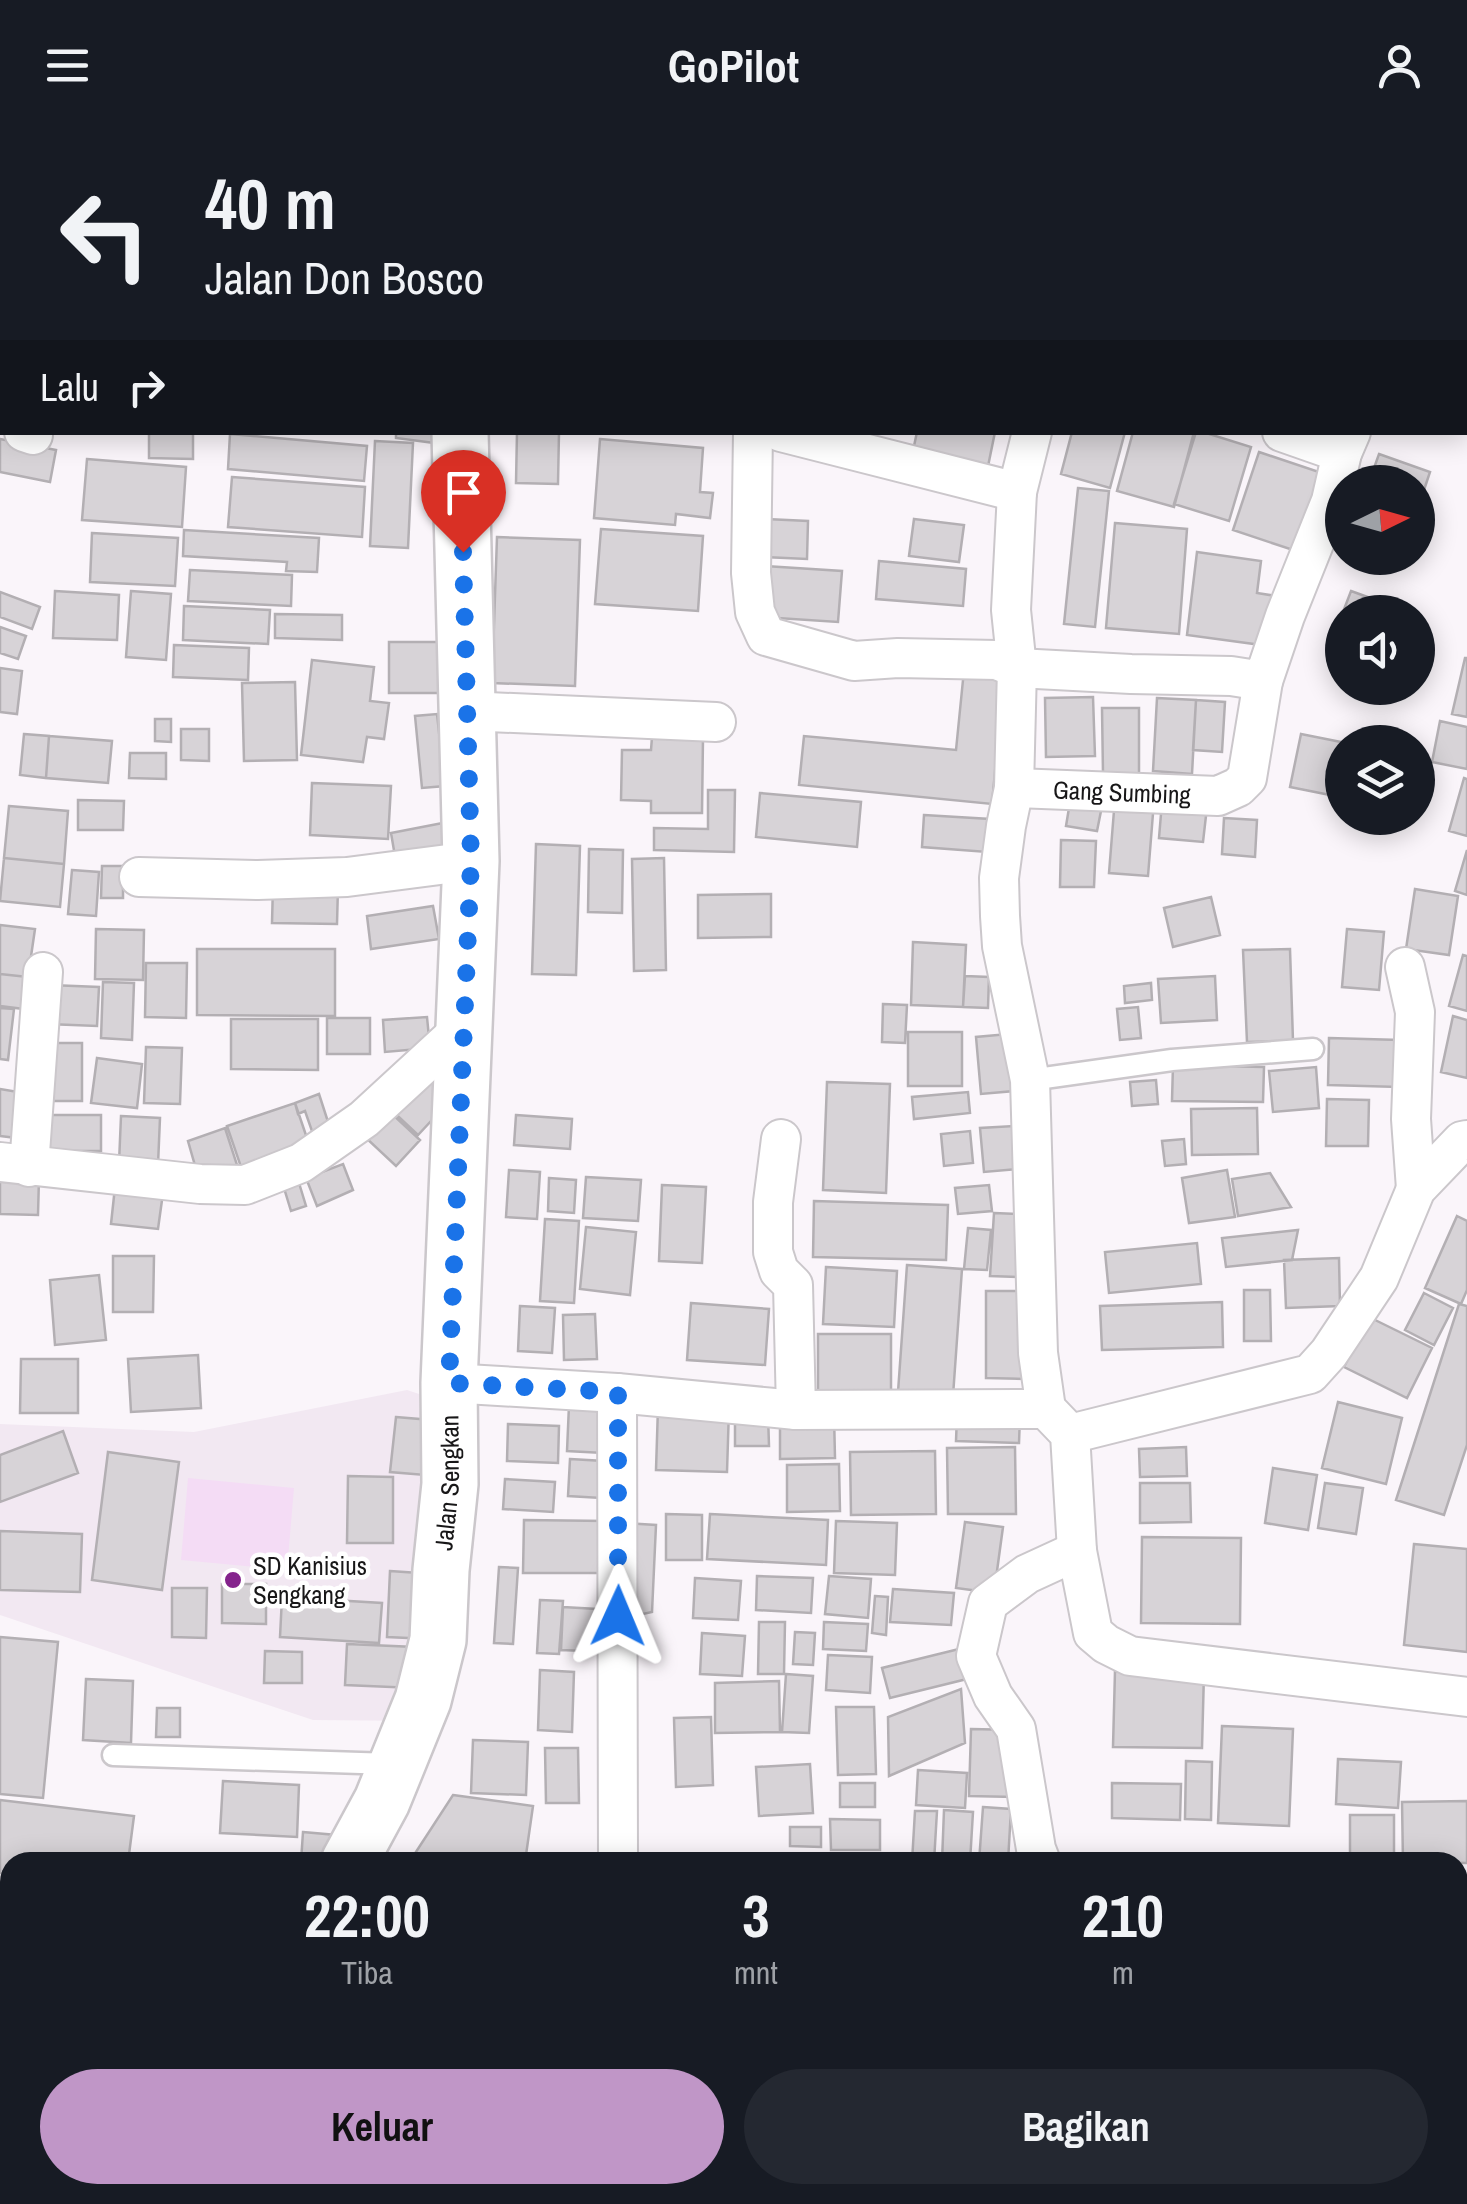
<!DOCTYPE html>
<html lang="id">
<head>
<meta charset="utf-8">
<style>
  :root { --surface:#171b24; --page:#242831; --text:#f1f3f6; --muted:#9ea1a6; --accent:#c096c7 }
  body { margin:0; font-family:"Archivo Narrow",sans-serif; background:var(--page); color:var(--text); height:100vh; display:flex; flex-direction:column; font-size:38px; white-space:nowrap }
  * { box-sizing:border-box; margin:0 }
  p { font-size:32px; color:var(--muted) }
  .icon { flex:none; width:55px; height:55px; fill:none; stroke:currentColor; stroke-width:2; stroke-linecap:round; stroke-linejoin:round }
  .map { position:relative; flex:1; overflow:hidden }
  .drawer { position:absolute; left:0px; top:1722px; width:1468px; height:352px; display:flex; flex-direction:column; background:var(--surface); border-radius:30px 30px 0 0; box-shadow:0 5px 25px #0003 }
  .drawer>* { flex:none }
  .top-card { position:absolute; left:0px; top:0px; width:1468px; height:305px; box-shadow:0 5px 25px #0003; background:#171b24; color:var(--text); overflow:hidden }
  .needle { width:65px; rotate:85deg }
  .tools { position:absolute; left:1325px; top:335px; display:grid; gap:20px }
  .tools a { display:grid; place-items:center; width:110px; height:110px; border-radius:50%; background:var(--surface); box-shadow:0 5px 25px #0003; font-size:50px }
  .pin { position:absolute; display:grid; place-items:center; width:85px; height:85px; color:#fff; margin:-102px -42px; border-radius:50% 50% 50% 0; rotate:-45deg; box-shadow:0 0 10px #0007 }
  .pin .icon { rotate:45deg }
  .me { position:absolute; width:110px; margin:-55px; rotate:1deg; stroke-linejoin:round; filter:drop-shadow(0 0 8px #0008) }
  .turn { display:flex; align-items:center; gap:35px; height:210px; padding:0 40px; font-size:45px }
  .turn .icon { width:130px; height:130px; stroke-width:2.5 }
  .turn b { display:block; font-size:70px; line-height:85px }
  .then { display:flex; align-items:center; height:95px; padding:0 40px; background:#0003; gap:20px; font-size:38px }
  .eta { display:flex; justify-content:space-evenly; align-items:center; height:170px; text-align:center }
  .eta b { font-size:60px; font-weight:700; line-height:70px }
  .primary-button { display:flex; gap:20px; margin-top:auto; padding:20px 40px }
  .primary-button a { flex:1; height:115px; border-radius:60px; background:var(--accent); color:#111; font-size:40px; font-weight:700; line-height:115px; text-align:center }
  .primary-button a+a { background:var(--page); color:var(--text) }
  header { display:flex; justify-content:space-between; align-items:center; height:130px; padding:0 40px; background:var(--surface); font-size:45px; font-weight:700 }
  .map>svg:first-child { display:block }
  .built { fill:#f2e8f2 }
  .green { fill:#f4dcf5 }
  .building { fill:#d7d3d7; stroke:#b3afb3; stroke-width:2.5 }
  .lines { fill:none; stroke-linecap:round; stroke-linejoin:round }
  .service-casing { stroke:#cbc7cb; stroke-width:25 }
  .minor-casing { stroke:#cbc7cb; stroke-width:42 }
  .secondary-casing { stroke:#cbc7cb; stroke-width:60 }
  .service { stroke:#fff; stroke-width:20 }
  .minor { stroke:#fff; stroke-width:38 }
  .secondary { stroke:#fff; stroke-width:55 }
  .route { stroke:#1a73e8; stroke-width:18; stroke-dasharray:0 32.4 }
  .poi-dot { fill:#85248d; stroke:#fff; stroke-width:4 }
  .labels { text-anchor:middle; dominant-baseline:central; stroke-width:9; stroke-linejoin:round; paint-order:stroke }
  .street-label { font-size:25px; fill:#181718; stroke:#fff }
  .poi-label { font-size:25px; fill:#181718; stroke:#fff; text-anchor:start }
</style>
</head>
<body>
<header><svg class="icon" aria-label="menu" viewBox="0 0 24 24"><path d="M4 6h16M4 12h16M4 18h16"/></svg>GoPilot<svg class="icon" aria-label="person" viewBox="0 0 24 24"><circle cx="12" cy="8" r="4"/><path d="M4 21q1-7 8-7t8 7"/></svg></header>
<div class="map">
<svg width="1467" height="2074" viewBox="0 0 1467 2074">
  <rect width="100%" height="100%" fill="#faf5fa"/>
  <path class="built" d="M407,1260L474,1282V1414L449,1539L423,1591L313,1590L0,1485V1294L194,1302Z"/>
  <path class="green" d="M188,1348L294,1358L287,1440L181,1430Z"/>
  <path class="building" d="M153,0H223L222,2H152Z
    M1221,0H1288L1287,2H1220Z
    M2,120V227L0,226V126Z
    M149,302H193V329L149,328Z
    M396,302H443L442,314L396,308Z
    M517,302H559L558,354L516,353Z
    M917,302H995L986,346L911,330Z
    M1072,302H1125L1110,358L1061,344Z
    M1133,302H1194L1174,377L1117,361Z
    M1196,302H1203L1251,317L1229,391L1174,374Z
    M230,304L367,316L364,351L228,339Z
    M0,309L56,320L50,352L0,342Z
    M600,309L703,318L700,362L713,363L710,388L676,384L675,395L594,388Z
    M375,311L413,313L408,418L370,416Z
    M1259,322L1322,343L1296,421L1233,400Z
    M1379,324L1430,342L1418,378V352H1369Z
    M87,329L186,337L182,397L82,390Z
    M232,347L365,357L362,407L228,397Z
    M1078,358L1109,361L1095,497L1064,494Z
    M766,389L808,391L807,429L764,427Z
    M914,389L964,395L959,432L909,426Z
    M1115,393L1187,399L1179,504L1106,498Z
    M601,399L703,406L698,481L595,474Z
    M184,400L319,408L317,442L286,441L287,432L183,426Z
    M92,403L178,408L175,456L90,452Z
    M497,407L580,410L575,556L492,553Z
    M1197,422L1261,431L1257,463L1276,466L1269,516L1187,505Z
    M879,431L966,439L963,476L876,469Z
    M765,436L842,441L838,492L761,487Z
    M190,440L292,445L291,476L188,471Z
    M55,461L119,465L117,510L53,508Z
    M131,461L171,464L166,530L126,527Z
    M1351,461L1409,482H1343Z
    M0,462L40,477L32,499L0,487Z
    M184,476L270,480L268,514L183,510Z
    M275,484L342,485V510L275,508Z
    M0,497L26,506L18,529L0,523Z
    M389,512H440V563H389Z
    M174,515L249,518L248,550L173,547Z
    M1465,528H1467V587L1452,584Z
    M312,530L374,537L370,571L389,573L384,609L367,607L363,632L301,625Z
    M0,538L22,541L17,584L0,582Z
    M964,540L1004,544L992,674L799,655L804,606L956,620Z
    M295,552L297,630L244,631L242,553Z
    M1093,567L1095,626L1046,627L1045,568Z
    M1157,568L1196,570L1192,644L1153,641Z
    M1196,570L1225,572L1222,622L1193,620Z
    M1102,578H1139V644H1103Z
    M437,584L445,656L422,658L415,586Z
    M155,589H171V612L155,611Z
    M1440,591L1467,597V639L1432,632Z
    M181,599H209V631L181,630Z
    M24,604L49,606L46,648L20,645Z
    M1301,604L1341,612L1330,665L1290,657Z
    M49,606L112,611L108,653L46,648Z
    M652,607L703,608L702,683H651V671L621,670L622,620H651Z
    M130,623H166V649L129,648Z
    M1464,648L1467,649V706L1449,701Z
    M312,653L391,656L388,709L310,705Z
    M708,660H735L734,722L654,720V698L708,699Z
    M760,663L861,672L857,717L756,707Z
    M1071,666L1103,671L1097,701L1066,696Z
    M1115,668L1154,671L1148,746L1109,743Z
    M78,670L124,671L123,700H78Z
    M1162,672L1207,677L1203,712L1159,708Z
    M9,676L68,681L64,734L4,728Z
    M924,685L990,689L987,722L922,717Z
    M1224,688L1257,690L1255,727L1222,724Z
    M453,691L460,726L397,738L391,703Z
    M1061,710L1096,711L1094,757H1060Z
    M536,714L580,716L576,845L532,844Z
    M589,719L623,720L622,783L588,782Z
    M1467,720V765L1455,761Z
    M4,728L64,734L60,777L0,771Z
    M664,728L666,840L634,841L632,729Z
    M102,736H123V768H101Z
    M72,740L99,742L96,786L68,784Z
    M273,755L338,757L337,794L272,793Z
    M1415,759L1458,766L1449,825L1406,819Z
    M771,764V807L698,808V765Z
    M1211,767L1220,805L1173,817L1164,778Z
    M433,776L439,809L371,819L367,786Z
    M0,795L35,799L28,847L0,844Z
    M96,799L144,800L143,850L95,849Z
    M1347,799L1384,802L1379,860L1342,857Z
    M913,812L966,815L963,877L911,875Z
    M197,819H335V886L197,885Z
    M1290,819L1293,911L1247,912L1243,820Z
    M1463,825L1467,826V881L1449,876Z
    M146,833H187L186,888L145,887Z
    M0,844L28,847L24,879L0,876Z
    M965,846L989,847L988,878L963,877Z
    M1215,846L1217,890L1161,893L1158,849Z
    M103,852L134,853L132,910L101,908Z
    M1151,853L1152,870L1125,873L1124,856Z
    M50,855L99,857L97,896L48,894Z
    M883,874L907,875L905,913L882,912Z
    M1138,877L1141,908L1120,910L1117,879Z
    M0,878L14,879L8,930L0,929Z
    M1453,886L1467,890V948L1441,942Z
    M427,887L430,918L385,922L383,890Z
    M327,888H370V924H327Z
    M231,889H318V940L231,939Z
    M908,902H962V956H908Z
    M1008,904L1014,961L981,964L976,907Z
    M1329,908L1400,910L1399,957L1328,955Z
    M46,913H82V971H46Z
    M146,917L182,918L180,974L144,973Z
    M97,928L142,934L137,978L91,973Z
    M426,933L457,963L418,1005L386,975Z
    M1173,935L1264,937L1263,972L1172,971Z
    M1316,937L1319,978L1273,982L1269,941Z
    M1156,950L1158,974L1132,976L1130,952Z
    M827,952L890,954L886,1063L823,1060Z
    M0,959L24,963L17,1008L0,1006Z
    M968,962L970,983L914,989L912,967Z
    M319,964L330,998L313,1004L305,981L298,984L295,973Z
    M1327,969L1369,970L1368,1016H1326Z
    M295,973L309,1014L241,1037L227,996Z
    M1257,978L1258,1024L1192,1025L1191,979Z
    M389,981L420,1010L396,1036L365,1007Z
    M45,985H101V1021H45Z
    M516,985L572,989L570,1019L514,1015Z
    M121,986L160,988L158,1035L119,1033Z
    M1014,996L1018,1039L984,1042L980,998Z
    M225,998L238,1038L196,1039L188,1011Z
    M970,1001L973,1033L944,1036L941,1004Z
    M1184,1009L1186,1034L1165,1036L1162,1011Z
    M343,1034L353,1060L317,1076L306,1048Z
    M509,1040L540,1042L537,1089L506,1087Z
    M1227,1040L1235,1087L1189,1093L1182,1048Z
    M1270,1043L1291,1077L1238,1086L1232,1049Z
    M586,1047L641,1050L638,1091L583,1088Z
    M0,1048H39L38,1085L0,1084Z
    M549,1048L576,1050L574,1083L548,1081Z
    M299,1053L306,1076L291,1081L284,1058Z
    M662,1055L706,1057L702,1133L659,1131Z
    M989,1055L992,1081L958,1084L955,1058Z
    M115,1057L163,1063L158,1099L111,1094Z
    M814,1071L948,1075L946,1130L813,1127Z
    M994,1083L1021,1084L1019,1147L990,1146Z
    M1457,1086L1467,1091V1160L1461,1174L1425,1158Z
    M545,1089L579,1091L574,1173L540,1171Z
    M586,1097L636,1102L630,1165L580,1159Z
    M968,1098L991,1100L987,1140L964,1139Z
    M1298,1100L1292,1130L1226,1137L1222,1108Z
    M1197,1113L1201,1154L1109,1163L1105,1122Z
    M113,1126H154L153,1182H113Z
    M1339,1128L1340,1176L1286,1178L1284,1130Z
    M907,1135L962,1139L953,1266L898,1262Z
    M826,1137L897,1141L894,1197L823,1194Z
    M99,1145L106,1210L55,1215L50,1150Z
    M1244,1160H1270L1271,1211H1244Z
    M986,1161H1026L1025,1249L986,1248Z
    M1424,1163L1453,1178L1434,1215L1405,1200Z
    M1222,1172L1223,1217L1102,1220L1100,1176Z
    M691,1173L769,1179L765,1235L687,1230Z
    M1459,1174L1467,1176V1315L1444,1385L1396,1370Z
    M520,1176L555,1178L552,1223L518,1221Z
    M595,1184L597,1229L564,1230L563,1185Z
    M1369,1187L1432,1218L1407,1268L1344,1237Z
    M818,1204H891V1267H818Z
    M198,1225L201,1278L131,1282L128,1229Z
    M21,1229H78V1283H20Z
    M1338,1272L1402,1288L1386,1354L1322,1338Z
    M569,1275L606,1277L603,1323L567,1321Z
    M658,1277L729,1279L727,1342L656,1340Z
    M735,1284H768L769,1316H735Z
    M834,1285L835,1328L780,1329V1286Z
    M957,1285L1020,1286L1019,1313L956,1311Z
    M396,1287L431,1290L425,1345L390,1342Z
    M508,1294L559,1296L558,1333L507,1331Z
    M63,1301L78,1343L0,1372V1325Z
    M1015,1317L1016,1384H948L947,1318Z
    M1186,1317L1187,1346L1140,1347L1139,1319Z
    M935,1321L936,1384L851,1385L850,1322Z
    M108,1322L179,1332L162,1460L92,1450Z
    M570,1329L604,1331L601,1368L568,1366Z
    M839,1334L840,1381L787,1382V1335Z
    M1273,1338L1317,1345L1308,1400L1265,1393Z
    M348,1346L393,1347V1413H347Z
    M505,1349L555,1352L553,1382L503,1379Z
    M1140,1353H1190L1191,1392L1140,1393Z
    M1325,1353L1363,1358L1356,1404L1318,1398Z
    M666,1384L702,1385V1430H666Z
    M710,1384L828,1390L826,1435L707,1429Z
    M524,1390L607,1391V1443H523Z
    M836,1391L897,1393L895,1445L834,1443Z
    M965,1392L1003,1397L994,1463L956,1458Z
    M624,1393L656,1395L652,1482L643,1484L626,1470Z
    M0,1401L82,1404L80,1462L0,1460Z
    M1142,1407L1241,1408L1240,1494L1141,1493Z
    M1414,1414L1467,1419V1522L1404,1515Z
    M499,1437L518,1438L513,1514L494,1513Z
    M390,1441L433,1444L429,1509L387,1507Z
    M757,1446L813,1448L811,1483L756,1480Z
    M829,1446L871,1449L868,1488L825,1484Z
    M695,1448L741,1451L738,1490L693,1488Z
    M222,1454H266V1494L222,1493Z
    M172,1458H207L206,1508L172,1507Z
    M893,1459L954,1463L951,1495L890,1492Z
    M875,1466L888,1467L886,1505L872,1503Z
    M282,1467L382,1473L379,1513L280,1507Z
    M540,1470L563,1471L559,1524L537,1523Z
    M563,1477L614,1480L612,1522L561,1520Z
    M759,1492H785L784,1544H758Z
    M824,1492L868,1494L866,1521L823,1519Z
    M795,1502L815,1503L813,1535L793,1534Z
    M702,1503L745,1506L742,1546L700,1544Z
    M0,1507L58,1512L43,1668L0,1664Z
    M347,1514L415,1517L414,1558L345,1555Z
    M967,1517L975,1547L890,1568L882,1538Z
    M265,1521L302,1522V1553H264Z
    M828,1525L872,1527L870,1563L826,1560Z
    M540,1540L574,1542L572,1602L538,1600Z
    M1115,1541L1204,1543L1202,1618L1113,1617Z
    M786,1544L813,1546L809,1603L782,1602Z
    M86,1549L133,1551L131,1613L83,1610Z
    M779,1551L780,1602L715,1603V1553Z
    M961,1559L965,1613L889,1646L888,1587Z
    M836,1577H874L876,1644L838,1645Z
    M157,1578H180V1607H156Z
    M711,1587L713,1655L676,1657L674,1588Z
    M1222,1596L1293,1599L1289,1696L1218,1693Z
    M971,1599L1016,1600L1015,1667L969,1666Z
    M473,1610L528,1612L526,1665L471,1663Z
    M545,1618H578L579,1673H546Z
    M1338,1629L1401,1632L1398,1678L1336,1674Z
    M1186,1631L1212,1632L1211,1690L1185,1689Z
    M810,1634L813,1683L759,1686L756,1637Z
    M918,1640L967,1643L965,1678L916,1675Z
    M223,1651L299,1655L297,1707L220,1703Z
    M840,1653H875V1677H840Z
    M1112,1653L1181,1654L1180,1690L1112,1688Z
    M453,1665L533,1676L525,1732H444L412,1728Z
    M0,1670L134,1686L128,1732H10V1744L0,1743Z
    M1467,1671V1733L1403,1732L1402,1672Z
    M983,1677L1011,1679L1008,1732H979Z
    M944,1680L973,1682L970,1732H942Z
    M915,1681H937L934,1732H912Z
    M1350,1685H1394V1732H1350Z
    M830,1689L880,1690V1720H831Z
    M790,1697H821V1717L790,1716Z
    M303,1702L336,1705L334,1732H301Z
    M764,1725L798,1728L797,1732H764Z
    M0,1797L10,1800V1818H0Z
    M1467,2064V2074H1435V2065Z
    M19,2065H83L82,2074H19Z
    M107,2065H142L140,2074H105Z
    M204,2065H277V2074H203Z
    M458,2065H491L492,2074H460Z
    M506,2065H544L542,2074H504Z
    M1064,2065H1102L1101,2074H1063Z
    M1205,2065H1252V2074H1205Z"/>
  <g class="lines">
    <g class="service-casing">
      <path id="service" d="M1030,950L1172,930L1313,919
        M113,1625L391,1634"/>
    </g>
    <g class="minor-casing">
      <g id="minor">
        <path d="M1125,2L1126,0"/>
        <path d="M1454,2L1455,0"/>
        <path d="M0,11L2,12"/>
        <path d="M1465,71L1467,72"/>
        <path d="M24,302L33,305"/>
        <path d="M753,302L751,443L755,482L766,506L854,531L898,528L997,530L1017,538L1131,544L1231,546L1263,551L1285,486L1331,371L1342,323L1351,302"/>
        <path d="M781,302L1017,362L1032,302"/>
        <path d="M1282,302L1342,323"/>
        <path d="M1017,362L1011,480L1017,538L1014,658L1006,696L999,748L1000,786L1002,816L1030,950L1038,1223L1046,1279"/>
        <path d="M466,581L716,592"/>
        <path id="s1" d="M1014,658L1218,666L1238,657L1247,648L1263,551"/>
        <path d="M139,747L258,750L347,747L471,731"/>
        <path d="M1405,837L1415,882L1411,989L1416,1059"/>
        <path d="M781,1009L773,1072V1122L779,1141L793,1155L796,1280"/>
        <path d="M0,1032L200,1054L245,1055L301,1033L364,989L466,895"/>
        <path d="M29,1037L43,842"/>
        <path d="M449,1253L617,1263L796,1280L1046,1279L1070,1304L1077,1421L1093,1503L1106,1514L1130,1526L1467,1567"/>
        <path d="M617,1263L618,1732"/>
        <path d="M1070,1304L1310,1244L1329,1223L1379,1148L1416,1059L1462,1011L1467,1010"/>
        <path d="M1041,1732L1036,1719L1016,1599L993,1566L976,1526L988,1473L1027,1444L1077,1421"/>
        <path d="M1458,1873L1467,1872"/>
        <path d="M963,2065L1006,2074"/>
        <path d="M1288,2065V2074"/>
        <path d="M103,2074V2065"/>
        <path d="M596,2074L598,2065"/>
        <path d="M875,2074L877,2065"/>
        <path d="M1047,2074L1049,2065"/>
      </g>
    </g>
    <g class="secondary-casing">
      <g id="secondary">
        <path d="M470,2L471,0"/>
        <path id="s2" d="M349,1732L382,1671L423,1570L438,1510L441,1440L450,1354L449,1253L471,731L460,302"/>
        <path d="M301,2074V2065"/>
      </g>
    </g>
    <use href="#service" class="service"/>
    <use href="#minor" class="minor"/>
    <use href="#secondary" class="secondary"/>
  </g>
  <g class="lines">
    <path class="route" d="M463,422L471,731L449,1253L618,1262V1486"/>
  </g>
  <circle class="poi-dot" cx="233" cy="1450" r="10"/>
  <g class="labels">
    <g class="street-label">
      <text stroke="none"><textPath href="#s1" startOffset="108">Gang Sumbing</textPath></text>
      <text stroke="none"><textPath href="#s2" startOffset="398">Jalan Sengkan</textPath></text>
    </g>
    <g class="poi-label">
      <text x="253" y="1436">SD Kanisius<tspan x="253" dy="29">Sengkang</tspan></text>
    </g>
  </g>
</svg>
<div class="tools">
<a><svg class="needle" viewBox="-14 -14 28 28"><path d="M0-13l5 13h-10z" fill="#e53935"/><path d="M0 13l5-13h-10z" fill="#9ea1a6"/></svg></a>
<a><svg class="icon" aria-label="sound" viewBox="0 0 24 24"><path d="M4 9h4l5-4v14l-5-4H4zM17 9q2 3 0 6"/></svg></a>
<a><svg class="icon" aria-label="layers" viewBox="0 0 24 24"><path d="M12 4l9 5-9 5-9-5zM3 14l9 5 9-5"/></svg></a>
</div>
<div class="pin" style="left:463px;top:422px;background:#d93025"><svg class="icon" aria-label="arrive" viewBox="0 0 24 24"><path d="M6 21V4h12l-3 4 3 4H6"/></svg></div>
<svg class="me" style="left:618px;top:1486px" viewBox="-20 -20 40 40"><path d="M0-17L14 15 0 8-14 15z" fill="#1a73e8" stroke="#fff" stroke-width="4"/></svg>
<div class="top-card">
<div class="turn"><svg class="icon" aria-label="left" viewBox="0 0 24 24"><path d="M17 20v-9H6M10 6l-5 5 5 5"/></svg><div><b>40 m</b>Jalan Don Bosco</div></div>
<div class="then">Lalu<svg class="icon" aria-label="right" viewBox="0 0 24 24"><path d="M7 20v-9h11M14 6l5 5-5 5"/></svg></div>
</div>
<section class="drawer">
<div class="eta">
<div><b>22:00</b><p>Tiba</p></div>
<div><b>3</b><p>mnt</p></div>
<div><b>210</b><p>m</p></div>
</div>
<div class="primary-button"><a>Keluar</a><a>Bagikan</a></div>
</section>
</div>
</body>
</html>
